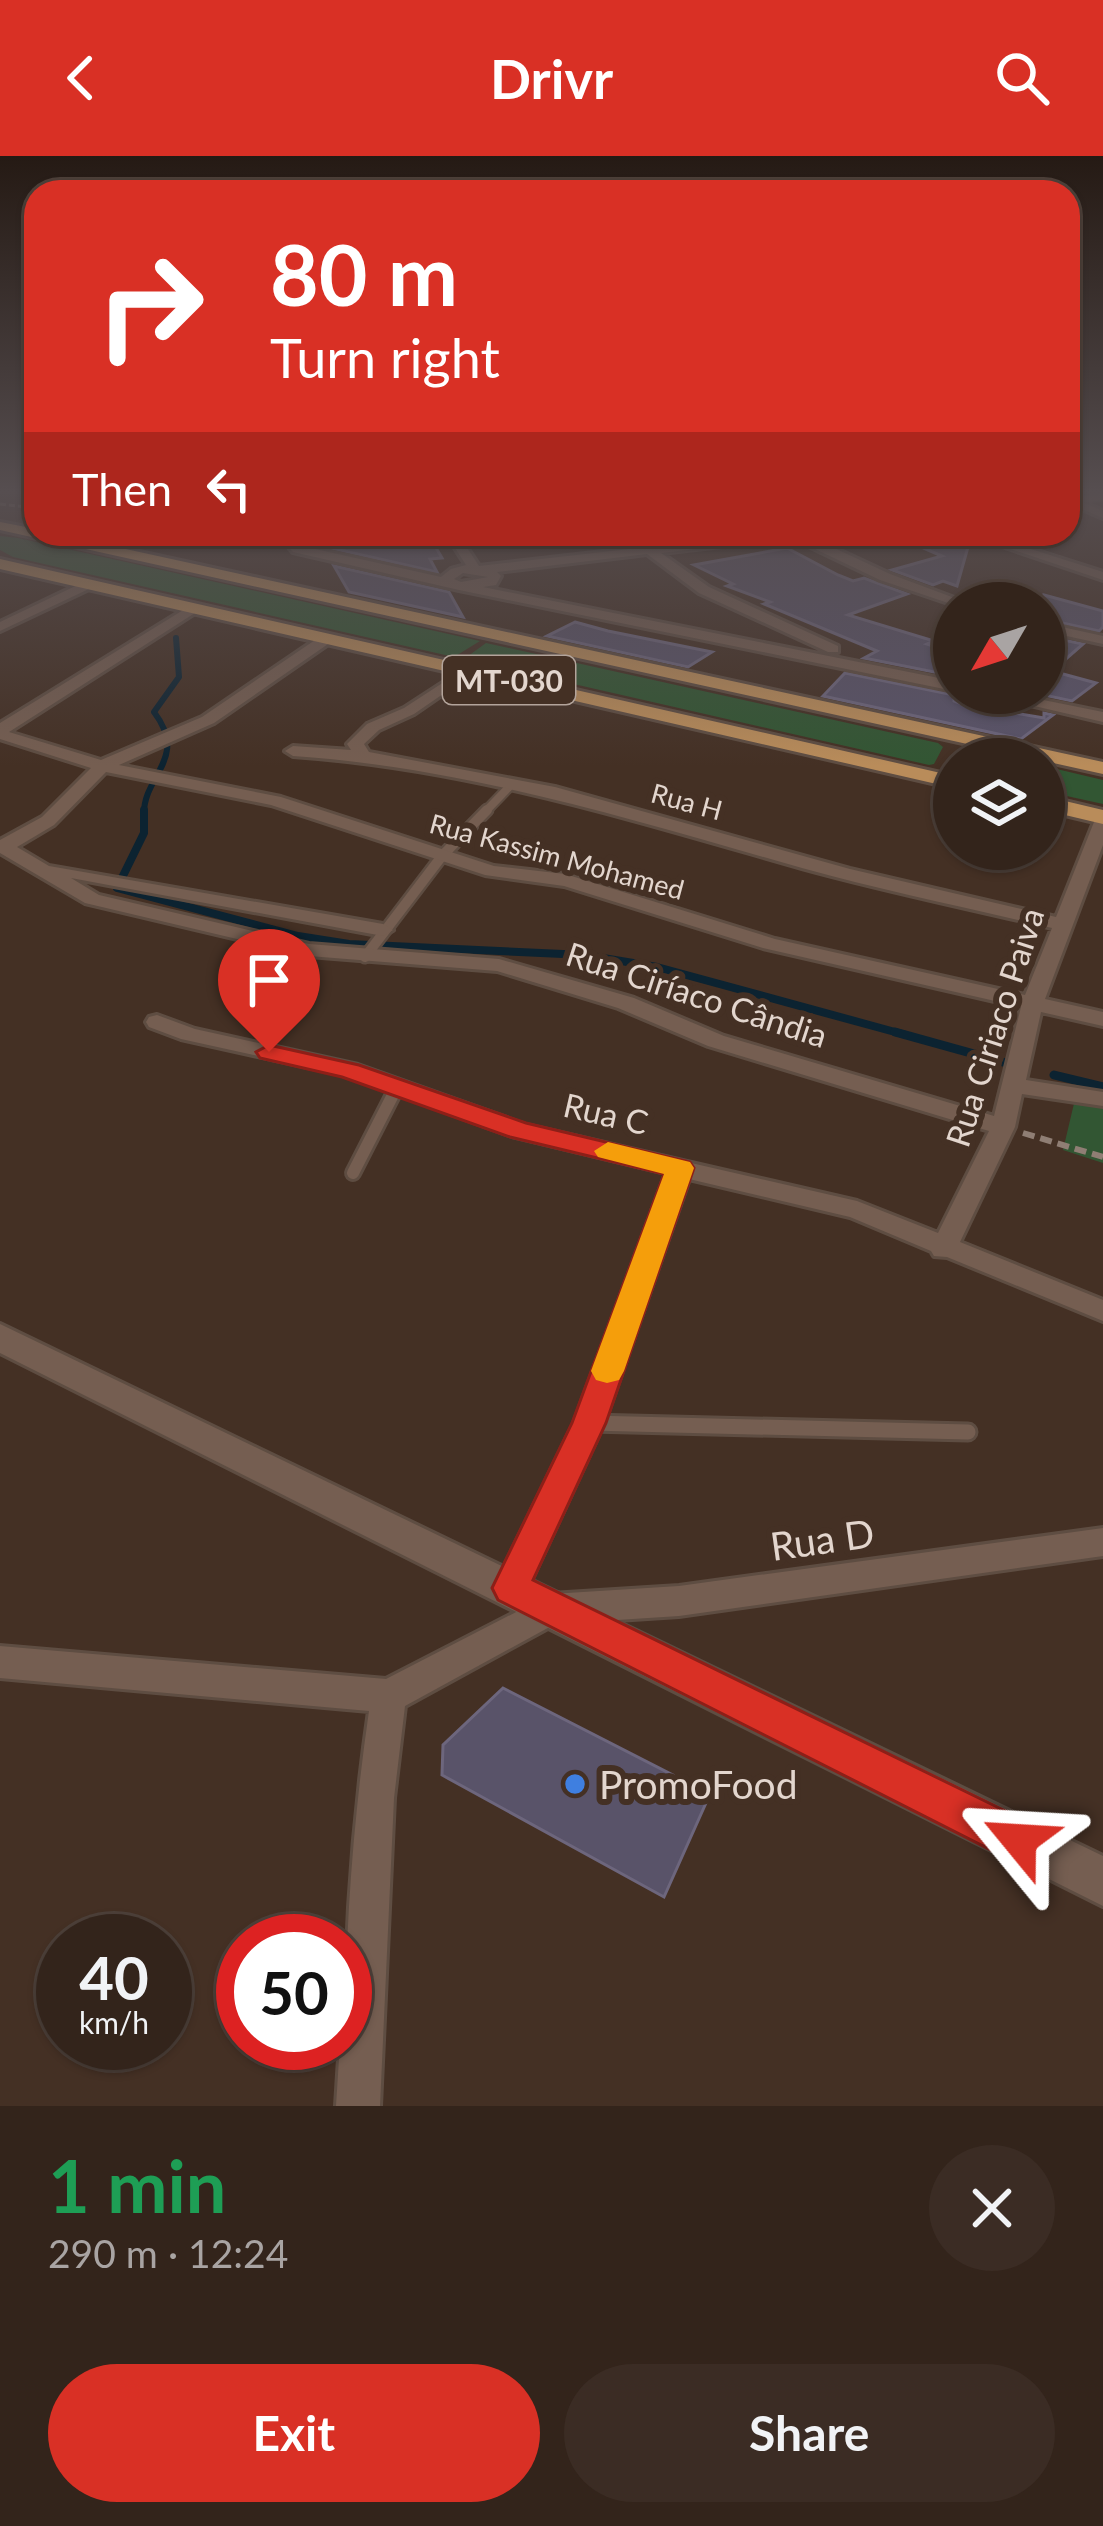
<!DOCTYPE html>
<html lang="en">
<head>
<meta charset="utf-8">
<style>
  :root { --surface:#33241b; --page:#3b2c24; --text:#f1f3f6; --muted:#a9a4a3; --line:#4e413a; --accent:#d93025 }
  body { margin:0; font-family:Lato,sans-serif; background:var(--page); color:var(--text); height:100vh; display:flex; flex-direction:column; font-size:45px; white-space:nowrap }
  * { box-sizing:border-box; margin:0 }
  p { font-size:39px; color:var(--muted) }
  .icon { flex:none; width:66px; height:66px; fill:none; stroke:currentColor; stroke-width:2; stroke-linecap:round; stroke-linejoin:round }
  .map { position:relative; height:1950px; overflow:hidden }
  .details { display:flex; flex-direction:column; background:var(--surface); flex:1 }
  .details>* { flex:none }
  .banner { position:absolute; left:24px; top:24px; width:1056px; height:366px; border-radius:36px; box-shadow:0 3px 9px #0004,0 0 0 3px var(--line); background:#d93025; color:#fff; overflow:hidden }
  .needle { width:78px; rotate:231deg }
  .fabs { position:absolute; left:933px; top:426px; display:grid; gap:24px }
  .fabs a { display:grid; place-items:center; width:132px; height:132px; border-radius:50%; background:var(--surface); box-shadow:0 3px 9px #0004,0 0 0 3px var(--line); font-size:60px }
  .speed { position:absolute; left:36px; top:1758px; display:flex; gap:24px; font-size:60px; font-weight:700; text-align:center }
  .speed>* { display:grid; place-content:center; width:156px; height:156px; border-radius:50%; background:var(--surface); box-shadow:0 3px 9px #0004,0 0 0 3px var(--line); line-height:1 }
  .speed small { font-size:30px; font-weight:400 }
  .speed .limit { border:18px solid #d22; background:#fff; color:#111 }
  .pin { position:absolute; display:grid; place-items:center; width:102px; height:102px; color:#fff; margin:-123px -51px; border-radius:50% 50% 50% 0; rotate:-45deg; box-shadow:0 0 12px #0007 }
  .pin .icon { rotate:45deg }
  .me { position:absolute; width:132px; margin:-66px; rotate:297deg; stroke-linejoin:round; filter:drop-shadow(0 0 9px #0008) }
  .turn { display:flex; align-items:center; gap:42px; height:252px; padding:0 48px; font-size:54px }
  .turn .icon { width:156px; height:156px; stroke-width:2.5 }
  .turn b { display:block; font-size:84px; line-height:102px }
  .then { display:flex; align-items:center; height:114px; padding:0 48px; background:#0003; gap:24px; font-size:45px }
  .round { display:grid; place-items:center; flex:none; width:126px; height:126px; border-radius:63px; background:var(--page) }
  .summary { display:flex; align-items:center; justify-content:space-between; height:204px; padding:0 48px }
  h1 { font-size:72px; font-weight:700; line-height:90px; color:#1e9e55 }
  .cta { display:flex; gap:24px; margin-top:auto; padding:24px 48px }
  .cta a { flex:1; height:138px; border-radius:72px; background:var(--accent); color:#fff; font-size:48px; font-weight:700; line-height:138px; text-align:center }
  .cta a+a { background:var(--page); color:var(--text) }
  header { display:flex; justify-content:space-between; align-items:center; height:156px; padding:0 48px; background:var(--accent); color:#fff; font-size:54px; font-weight:700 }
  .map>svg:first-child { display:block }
  .green { fill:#325633 }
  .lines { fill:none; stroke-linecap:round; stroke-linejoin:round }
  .stream-far2 { stroke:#0c2331; stroke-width:6 }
  .stream-far1 { stroke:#0c2331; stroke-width:8 }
  .stream { stroke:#0c2331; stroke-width:9 }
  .building { fill:#595369; stroke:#6d667d; stroke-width:3 }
  .service-far4-casing { stroke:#5e4d42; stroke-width:9 }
  .service-far3-casing { stroke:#5e4d42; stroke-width:12 }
  .service-far2-casing { stroke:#5e4d42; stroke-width:15 }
  .service-far1-casing { stroke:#5e4d42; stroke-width:18 }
  .service-casing { stroke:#5e4d42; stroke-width:21 }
  .minor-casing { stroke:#5e4d42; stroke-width:6 }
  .secondary-casing { stroke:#5e4d42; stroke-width:6 }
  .primary-casing { stroke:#5e4d42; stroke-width:6 }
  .path-far1 { stroke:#8f7e74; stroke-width:3; stroke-dasharray:6 3; stroke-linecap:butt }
  .path { stroke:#8f7e74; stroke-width:6; stroke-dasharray:12 6; stroke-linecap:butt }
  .service-far4 { stroke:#755e51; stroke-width:6 }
  .service-far3 { stroke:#755e51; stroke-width:8 }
  .service-far2 { stroke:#755e51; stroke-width:10 }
  .service-far1 { stroke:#755e51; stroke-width:12 }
  .service { stroke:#755e51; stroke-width:15 }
  .minor { fill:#755e51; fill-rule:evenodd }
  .secondary { fill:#755e51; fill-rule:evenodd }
  .primary { fill:#b98c5a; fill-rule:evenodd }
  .route { fill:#d93025; stroke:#8d1f18; stroke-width:3 }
  .slow { fill:#f59e0b }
  .shop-dot { fill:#3f7fe0; stroke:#443024; stroke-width:4.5 }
  .labels { text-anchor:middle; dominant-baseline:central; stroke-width:12; stroke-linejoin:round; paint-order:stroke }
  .far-street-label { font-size:27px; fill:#e3d6ce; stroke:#443024 }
  .shield { fill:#443024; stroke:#b3a49b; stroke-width:3 }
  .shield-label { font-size:30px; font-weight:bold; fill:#e3d6ce }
  .street-label { font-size:33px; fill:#e3d6ce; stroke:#443024 }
  .near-street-label { font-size:39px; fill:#e3d6ce; stroke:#443024 }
  .near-poi-label { font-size:39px; fill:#e3d6ce; stroke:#443024; text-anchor:start }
</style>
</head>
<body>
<header><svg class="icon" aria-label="back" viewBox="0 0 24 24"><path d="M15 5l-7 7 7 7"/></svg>Drivr<svg class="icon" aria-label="search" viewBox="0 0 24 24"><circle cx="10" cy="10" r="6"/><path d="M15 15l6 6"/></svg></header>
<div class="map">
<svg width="1103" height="1950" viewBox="0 0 1103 1950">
  <rect width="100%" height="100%" fill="#443024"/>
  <path class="green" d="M0,380L18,382L480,485L454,501L13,401L0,394Z
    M486,487L938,587L943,591L934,608L929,609L464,503Z
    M1044,610L1103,624V648L1044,635Z
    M1076,939L1103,945V1007L1063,994Z"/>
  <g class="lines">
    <path class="stream-far2" d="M144,657C144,619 189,602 154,556L179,521L176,482"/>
    <path class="stream-far1" d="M144,654V677L117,732L298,780L349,788L585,799L657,811L906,879"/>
    <path class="stream" d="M895,876L1003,906
      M1054,919L1103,931"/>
  </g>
  <path class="building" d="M315,378H428L442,402L430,403L437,416L322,390Z
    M891,378H962L970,384L957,430L943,425L933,429L892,414L942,400Z
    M787,392L838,419L853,425L864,422L907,438L848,459L934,485L927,488L954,497V520L864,502L877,495L764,448L770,446L727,430L733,428L694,409Z
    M334,410L449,436L463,461L349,436Z
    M1044,439L1103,455V471L1099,475L1044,463Z
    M575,466L608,475L712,496L688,511L547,480Z
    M1044,480L1083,488L1052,515L1096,527L1072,545L1044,539Z
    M845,517L954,539V545L962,548L1044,562V557L1053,559L1021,583L823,540Z
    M503,1532L710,1638L664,1741L442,1619L443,1589Z"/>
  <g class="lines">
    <g class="service-far4-casing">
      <path id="service-far4" d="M1071,345L1103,341"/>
    </g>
    <g class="service-far3-casing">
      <path id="service-far3" d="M484,657L511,629"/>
    </g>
    <g class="service-far2-casing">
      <path id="service-far2" d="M365,801L442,700L487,654"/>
    </g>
    <g class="service-far1-casing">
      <path id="service-far1" d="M353,1017L397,931"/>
    </g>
    <g class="service-casing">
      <path id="service" d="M590,1267L968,1276"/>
    </g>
    <g class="minor-casing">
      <path id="minor" d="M1068,340L1103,355V362L1068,347Z
        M277,378H289L297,389L441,421L451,413L466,409L446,378H458L479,410L638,392L621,378H635L652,390L762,378H804L890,418L968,447L954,449L880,424L792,382L661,397L709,431L838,490V496H828L699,437L647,398L497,416L501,420L496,429L483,431L954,525V535L459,434L293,396ZM463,417L488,421L461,426L454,423Z
        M966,378H984L1103,416V424Z
        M88,424L94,428L93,431L0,475V466Z
        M193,448L200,452L198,455L9,576L101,604L202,561L321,480H331V486L214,567L119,609L281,641L494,710L565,718L775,783L1025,839L1052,772C969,752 885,735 802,712C633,664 469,612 293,600L285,595L293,590L351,594L347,588L367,568L404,552L467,511L472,512V518L414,558L379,574L364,588L369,596L555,631L850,713L1056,761L1094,666L1103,661V689L1045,843L1103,856V870L1041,856L1026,924L1103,936V950L1022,938L1015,971L960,1086L1103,1144V1165L947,1101L934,1100L931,1095L850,1061L689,1023L604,1267L523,1442L511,1447L499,1442L494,1432L574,1267L666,1017L512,980L344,919L181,883L149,871L146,866L149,861L157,859L195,873L358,909L526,969L857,1045L938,1077L989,975L708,890L618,852L497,815L309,800L85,747L0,697V684L42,661L91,612L0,583V567ZM106,616L271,649L485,719L564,730L763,792L1021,851L994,960L724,880L634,842L499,803L309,788L99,739L71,722L383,780L393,774L383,768L49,710L17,691L54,669Z
        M1044,467L1103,480V488L1044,475Z
        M979,537H1009L1103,556V566Z
        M1103,1372V1400L679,1460L555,1468L405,1550L394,1642L380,1950H336L340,1887H345C345,1776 353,1665 369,1555L0,1522V1490L386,1523L551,1438L679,1430Z"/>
    </g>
    <g class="secondary-casing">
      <path id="secondary" d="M0,1168L1103,1700V1750L0,1197Z"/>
    </g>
    <g class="primary-casing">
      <path id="primary" d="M0,366L36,373V378H57L1103,606V618L0,374Z
        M0,403L954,620V632L0,413Z
        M1044,640L1103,654V668L1044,654Z"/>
    </g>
    <path class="path-far1" d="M0,348L36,352"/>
    <path class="path" d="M1023,977L1103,1001"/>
    <use href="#service-far4" class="service-far4"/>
    <use href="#service-far3" class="service-far3"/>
    <use href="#service-far2" class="service-far2"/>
    <use href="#service-far1" class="service-far1"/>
    <use href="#service" class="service"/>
    <use href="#minor" class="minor"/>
    <use href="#secondary" class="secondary"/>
    <use href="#primary" class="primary"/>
  </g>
  <linearGradient id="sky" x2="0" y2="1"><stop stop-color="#251a14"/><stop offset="0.55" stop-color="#564e50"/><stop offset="1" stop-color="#564e50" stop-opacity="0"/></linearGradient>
  <rect width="1103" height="610" fill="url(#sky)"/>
  <path class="route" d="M269,889L359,909L526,967L690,1006L694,1012L606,1267L533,1424L1034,1669L1041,1684L1034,1700L1019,1706L1003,1700L498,1444L492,1432L572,1267L664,1018L510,981L342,921L260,902L256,896Z"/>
  <path class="slow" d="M608,986L690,1006L694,1012L624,1215L619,1224L607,1227L596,1224L591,1215L664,1018L598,1001L594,995Z"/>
  <circle class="shop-dot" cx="575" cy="1628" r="12"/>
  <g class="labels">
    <g class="far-street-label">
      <text transform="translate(687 645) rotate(15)">Rua H</text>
      <text transform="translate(557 700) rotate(15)">Rua Kassim Mohamed</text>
    </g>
    <rect class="shield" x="443" y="500" width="132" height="48" rx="9"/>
    <g class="shield-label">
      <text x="509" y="524">MT-030</text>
    </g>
    <g class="street-label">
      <text transform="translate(697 838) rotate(18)">Rua Ciríaco Cândia</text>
      <text transform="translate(994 871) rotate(-72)">Rua Ciriaco Paiva</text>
      <text transform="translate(606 957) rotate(13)">Rua C</text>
    </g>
    <g class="near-street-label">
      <text transform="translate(822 1383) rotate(-8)">Rua D</text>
    </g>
    <g class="near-poi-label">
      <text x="599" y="1628">PromoFood</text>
    </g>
  </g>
</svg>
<div class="fabs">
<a><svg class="needle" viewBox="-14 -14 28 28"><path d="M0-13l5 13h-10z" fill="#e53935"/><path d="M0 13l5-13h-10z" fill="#a9a4a3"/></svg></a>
<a><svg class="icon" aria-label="layers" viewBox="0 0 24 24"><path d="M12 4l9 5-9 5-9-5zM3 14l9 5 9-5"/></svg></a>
</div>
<div class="speed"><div>40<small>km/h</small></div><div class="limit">50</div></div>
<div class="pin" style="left:269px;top:896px;background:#d93025"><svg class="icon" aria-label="arrive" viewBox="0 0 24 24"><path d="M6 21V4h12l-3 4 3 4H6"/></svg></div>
<svg class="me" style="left:1019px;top:1684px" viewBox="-20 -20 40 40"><path d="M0-17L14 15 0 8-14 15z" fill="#d93025" stroke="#fff" stroke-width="4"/></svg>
<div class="banner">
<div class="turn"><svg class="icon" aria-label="right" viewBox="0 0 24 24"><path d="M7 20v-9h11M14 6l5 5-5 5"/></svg><div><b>80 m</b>Turn right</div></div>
<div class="then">Then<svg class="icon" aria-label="left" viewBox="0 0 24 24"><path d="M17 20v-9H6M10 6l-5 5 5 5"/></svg></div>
</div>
</div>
<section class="details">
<div class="summary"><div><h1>1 min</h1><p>290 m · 12:24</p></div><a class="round"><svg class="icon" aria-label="close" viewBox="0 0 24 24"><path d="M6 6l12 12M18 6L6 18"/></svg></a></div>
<div class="cta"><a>Exit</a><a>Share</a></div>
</section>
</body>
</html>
